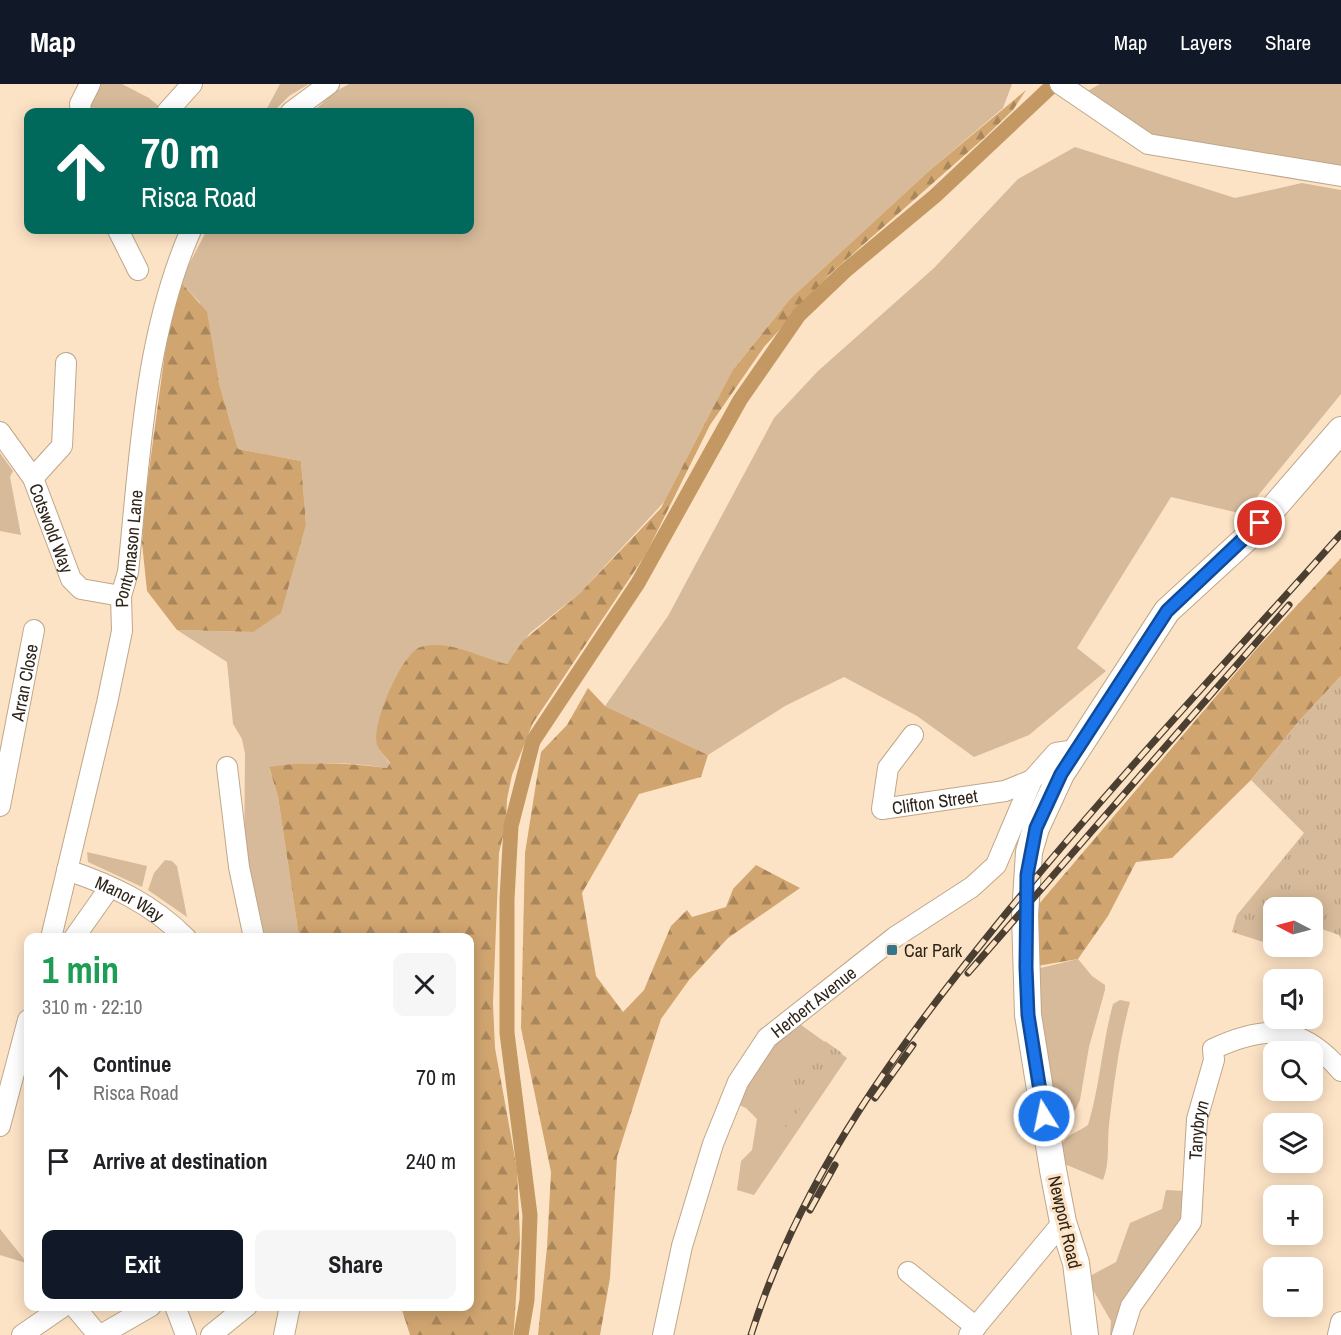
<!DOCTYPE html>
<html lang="en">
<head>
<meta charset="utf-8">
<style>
  :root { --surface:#fff; --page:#f6f6f6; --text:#202124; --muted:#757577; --accent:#111827 }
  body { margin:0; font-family:"Archivo Narrow",sans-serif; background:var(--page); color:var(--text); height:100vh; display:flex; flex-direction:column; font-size:22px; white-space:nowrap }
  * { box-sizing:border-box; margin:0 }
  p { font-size:20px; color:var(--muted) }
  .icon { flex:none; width:33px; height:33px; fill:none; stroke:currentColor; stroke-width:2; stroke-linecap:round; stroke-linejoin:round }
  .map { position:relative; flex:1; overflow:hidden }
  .side { position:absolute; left:24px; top:849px; width:450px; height:378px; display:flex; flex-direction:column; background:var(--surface); border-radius:12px; box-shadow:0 3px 15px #0003 }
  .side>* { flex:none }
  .guide { position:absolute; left:24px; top:24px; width:450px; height:126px; border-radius:12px; box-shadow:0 3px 15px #0003; background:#00695c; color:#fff; overflow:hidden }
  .needle { width:39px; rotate:276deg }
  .tools { position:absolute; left:1263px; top:813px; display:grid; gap:12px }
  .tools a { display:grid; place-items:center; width:60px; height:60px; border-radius:12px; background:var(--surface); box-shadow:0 3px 15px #0003; font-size:30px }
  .pin { position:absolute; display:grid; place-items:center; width:51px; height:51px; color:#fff; margin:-26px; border:3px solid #fff; border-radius:50%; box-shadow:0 2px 6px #0007 }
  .me { position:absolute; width:66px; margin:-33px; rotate:350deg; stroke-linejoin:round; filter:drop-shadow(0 0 4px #0008) }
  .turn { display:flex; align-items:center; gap:21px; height:126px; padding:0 18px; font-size:27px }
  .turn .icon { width:78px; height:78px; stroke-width:2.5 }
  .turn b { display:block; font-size:42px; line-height:51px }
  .round { display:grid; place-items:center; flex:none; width:63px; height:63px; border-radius:12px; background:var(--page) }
  .headline { display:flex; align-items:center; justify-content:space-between; height:102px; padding:0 18px }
  h1 { font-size:36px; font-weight:700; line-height:45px; color:#1e9e55 }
  .button { display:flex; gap:12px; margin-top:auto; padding:12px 18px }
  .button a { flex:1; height:69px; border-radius:12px; background:var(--accent); color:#fff; font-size:24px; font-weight:700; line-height:69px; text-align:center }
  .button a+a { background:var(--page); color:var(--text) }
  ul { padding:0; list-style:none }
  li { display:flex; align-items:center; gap:18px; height:84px; padding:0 18px }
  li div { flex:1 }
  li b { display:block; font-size:22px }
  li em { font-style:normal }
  header { display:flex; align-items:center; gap:36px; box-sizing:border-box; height:84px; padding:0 30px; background:var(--accent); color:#fff }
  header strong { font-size:28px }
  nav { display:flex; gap:33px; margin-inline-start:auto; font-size:21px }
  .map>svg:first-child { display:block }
  .green { fill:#d6ba9a }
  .forest { fill:url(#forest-firs) }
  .park { fill:url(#park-tufts) }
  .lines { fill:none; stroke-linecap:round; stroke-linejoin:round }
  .canal { stroke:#c39863; stroke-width:15 }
  .minor-casing { stroke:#bfa78a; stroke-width:22 }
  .major-casing { stroke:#bfa78a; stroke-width:28 }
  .minor { stroke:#fff; stroke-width:20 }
  .major { stroke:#fff; stroke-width:26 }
  .rail-casing { stroke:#4b3f31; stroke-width:7 }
  .rail { stroke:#fde3c5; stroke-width:4.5; stroke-dasharray:14; stroke-linecap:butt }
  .route-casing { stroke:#114b97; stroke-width:15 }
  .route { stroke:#1a73e8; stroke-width:10 }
  .poi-dot { fill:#36768a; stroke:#fde3c5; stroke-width:2 }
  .labels { text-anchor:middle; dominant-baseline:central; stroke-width:6; stroke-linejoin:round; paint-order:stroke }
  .street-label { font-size:18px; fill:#2e2419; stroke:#fde3c5 }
  .poi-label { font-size:18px; fill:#2e2419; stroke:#fde3c5; text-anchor:start }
</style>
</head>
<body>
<header>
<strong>Map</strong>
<nav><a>Map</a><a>Layers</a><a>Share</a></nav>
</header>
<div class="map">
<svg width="1341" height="1251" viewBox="0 0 1341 1251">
  <defs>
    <pattern id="forest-firs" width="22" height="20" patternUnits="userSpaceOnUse" patternTransform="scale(1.5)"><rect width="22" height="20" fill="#d1a570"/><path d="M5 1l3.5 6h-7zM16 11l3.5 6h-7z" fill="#aa865b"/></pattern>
    <pattern id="park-tufts" width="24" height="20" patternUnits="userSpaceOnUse" patternTransform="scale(1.5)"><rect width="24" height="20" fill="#d6ba9a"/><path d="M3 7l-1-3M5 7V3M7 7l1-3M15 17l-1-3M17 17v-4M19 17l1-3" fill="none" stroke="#b8a084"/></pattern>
  </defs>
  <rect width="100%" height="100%" fill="#fde3c5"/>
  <path class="green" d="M97,0H122L149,14L161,24L155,28H87Z
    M280,0H309L289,12L273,28H265Z
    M349,0H1012L1003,24L930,86L790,215L732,287L665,417L580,509L530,549L507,580L485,575L377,661L390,680L387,684C347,678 310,677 269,684L278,713L299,853H260L244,783L245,670L242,655L233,640L227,578L177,546L252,548L306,440L301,377L238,365L219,299L200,219L180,197L207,146H470V28H313L333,9Z
    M1100,0H1341V92L1149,61L1086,8Z
    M1075,63L1235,114L1302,99L1341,106V310L1243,430L1171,413L1077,564L1106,587L1029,651L974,673L917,632L844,593L785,622L708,671L605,622L668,532L774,334L818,287L934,184L1018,95Z
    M0,369L13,387L10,393L21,451L0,447Z
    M87,768L147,782L142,803L88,778Z
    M165,776L172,777L177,782L187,833L148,806L154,789Z
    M1078,875L1092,892L1105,901V906L1089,963L1080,1016L1073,1031L1063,1034L1052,1028L1036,885Z
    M1120,916L1130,918C1119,959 1114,999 1109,1041C1107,1060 1110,1079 1103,1096L1062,1079C1059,1050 1067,1055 1088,1041C1100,1002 1102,960 1113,920Z
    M797,938L847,974L754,1111L737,1106L741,1077L752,1066L757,1035L746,1024L734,1019L756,979Z
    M1166,1106L1184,1107L1182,1134L1117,1251H1110L1111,1237L1090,1201L1088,1193L1116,1178L1130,1139L1162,1125Z
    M0,1145L24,1175L26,1179L0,1171Z"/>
  <path class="forest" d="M1026,6L1013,26L984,54L830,190L764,263L710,341L646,470L533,639L512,691L507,715L506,739L499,769L493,919L495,964L517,1085L520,1154L514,1244L513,1251H410L401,1223L470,1222V854L299,853L278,713L269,683C310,677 347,679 387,684L390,679C387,674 379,666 377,661C371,641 402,568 421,563C449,555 480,574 507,580L523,557L580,509L661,424L732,287L790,215L930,86Z
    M180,197L207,228L219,299L238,365L301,377L306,440L281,529L253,548L177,546L147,507L142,459L145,416L171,224Z
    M1341,474V592L1300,636L1251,696L1172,774L1136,778L1108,832L1078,875L1037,882L1027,834L1258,563Z
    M588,604L605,622L708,671L701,693L639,710L582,809L596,892L623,928L644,906L671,842L687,826L692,833L726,823L733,805L756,781L800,804L728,854L689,896L661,935L617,1073L610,1194L600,1251H538L547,1163L551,1088L521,944L525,769L541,668L567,641Z"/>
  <path class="park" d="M1341,592V855L1339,851L1313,842L1312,824H1274L1273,861L1232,848L1237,831L1304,749L1251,696L1300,636Z
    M825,957L842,969L786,1043L777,1035L785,1020L790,998Z"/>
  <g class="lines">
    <path class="canal" d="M521,1251L527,1216L530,1131L507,949V815L511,742L533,657L638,499L740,316L799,231L845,187L935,112L1054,0"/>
    <g class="minor-casing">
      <g id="minor">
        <path d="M1060,0L1148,60L1341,92"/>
        <path d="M81,28L80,20L90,0"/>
        <path d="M167,28L192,0"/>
        <path d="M291,28L329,0"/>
        <path d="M118,146L138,186"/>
        <path id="s1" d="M0,348L33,394L71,495L81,505L121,512"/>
        <path d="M33,394L62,362L66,279"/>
        <path id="s2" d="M913,651L888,684L882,725L1005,707L1032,696"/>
        <path d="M227,683L239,783L254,854"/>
        <path id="s3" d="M0,722L34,546"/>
        <path id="s4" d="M67,786C112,801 152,820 186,854"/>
        <path id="s5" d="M51,854L107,619L122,547L121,512L128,488C140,373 144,253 191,146"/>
        <path d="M74,854L110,803"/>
        <path d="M0,1042L28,936"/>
        <path d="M908,1188L976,1243"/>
        <path d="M74,1222L98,1251"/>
        <path d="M175,1222L186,1251"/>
        <path d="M22,1251L64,1222"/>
        <path d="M101,1251L151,1222"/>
        <path d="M211,1251L247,1222"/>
        <path d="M284,1251L290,1222"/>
        <path id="s6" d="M663,1251L682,1162L713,1060L738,998L767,954L895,853L972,803L996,781L1032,696L1056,669L1076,666"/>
        <path d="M969,1251L1063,1138"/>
        <path id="s7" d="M1122,1251L1131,1222L1191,1138L1197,1035L1214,976L1213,965C1266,940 1302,941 1341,987"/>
        <path d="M1338,1251L1341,1238"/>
      </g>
    </g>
    <g class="major-casing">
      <path id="major" d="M1085,1251L1076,1179L1063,1138L1053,1086L1028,931L1025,831L1029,768L1036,744L1061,690L1167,527L1250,451L1341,346"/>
    </g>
    <use href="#minor" class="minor"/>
    <use href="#major" class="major"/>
    <g class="rail-casing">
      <path id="rail" d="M968,889L1289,521
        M875,1014L913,961
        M810,1126L835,1081
        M751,1251C802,1089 902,957 1008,827C1114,698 1229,575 1341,450"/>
    </g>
    <use href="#rail" class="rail"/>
  </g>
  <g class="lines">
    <g class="route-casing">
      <path id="route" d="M1044,1032L1028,931L1026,883L1027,791L1036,744L1061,690L1167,527L1260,439"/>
    </g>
    <use href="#route" class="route"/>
  </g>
  <rect class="poi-dot" x="886" y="860" width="12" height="12" rx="3"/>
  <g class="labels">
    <g class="street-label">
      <text stroke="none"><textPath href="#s1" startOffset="110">Cotswold Way</textPath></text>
      <text stroke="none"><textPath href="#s5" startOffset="398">Pontymason Lane</textPath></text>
      <text stroke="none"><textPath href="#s3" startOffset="126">Arran Close</textPath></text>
      <text stroke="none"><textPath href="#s2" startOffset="136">Clifton Street</textPath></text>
      <text stroke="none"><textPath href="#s4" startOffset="69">Manor Way</textPath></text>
      <text stroke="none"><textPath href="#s6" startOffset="376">Herbert Avenue</textPath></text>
      <text stroke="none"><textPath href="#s7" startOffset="226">Tanybryn</textPath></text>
      <text transform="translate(1065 1138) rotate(77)">Newport Road</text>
    </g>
    <g class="poi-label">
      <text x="904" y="866">Car Park</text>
    </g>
  </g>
</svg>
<div class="tools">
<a><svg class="needle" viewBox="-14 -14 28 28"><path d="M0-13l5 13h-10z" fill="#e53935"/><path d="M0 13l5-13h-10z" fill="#757577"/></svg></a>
<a><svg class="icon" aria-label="sound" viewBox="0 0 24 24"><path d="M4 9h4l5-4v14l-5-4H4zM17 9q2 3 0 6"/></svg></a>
<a><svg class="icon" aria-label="search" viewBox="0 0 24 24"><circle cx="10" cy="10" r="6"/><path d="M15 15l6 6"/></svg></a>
<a><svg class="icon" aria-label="layers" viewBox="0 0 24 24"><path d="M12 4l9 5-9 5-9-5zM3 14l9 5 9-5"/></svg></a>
<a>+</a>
<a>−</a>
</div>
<div class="pin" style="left:1260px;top:439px;background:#d93025"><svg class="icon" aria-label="arrive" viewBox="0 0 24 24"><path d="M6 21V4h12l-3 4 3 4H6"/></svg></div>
<svg class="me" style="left:1044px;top:1032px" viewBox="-20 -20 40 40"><circle r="17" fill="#1a73e8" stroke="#fff" stroke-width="3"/><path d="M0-11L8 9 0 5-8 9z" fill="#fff"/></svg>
<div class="guide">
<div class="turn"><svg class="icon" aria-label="ahead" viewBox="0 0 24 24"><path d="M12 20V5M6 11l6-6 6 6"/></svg><div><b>70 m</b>Risca Road</div></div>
</div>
<section class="side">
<div class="headline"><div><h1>1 min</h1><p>310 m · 22:10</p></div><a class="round"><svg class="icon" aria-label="close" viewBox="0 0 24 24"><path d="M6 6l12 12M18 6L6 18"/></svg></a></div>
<ul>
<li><svg class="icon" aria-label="ahead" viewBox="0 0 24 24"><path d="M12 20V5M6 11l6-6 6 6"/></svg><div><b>Continue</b><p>Risca Road</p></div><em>70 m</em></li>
<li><svg class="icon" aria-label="arrive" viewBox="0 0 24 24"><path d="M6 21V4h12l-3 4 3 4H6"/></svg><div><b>Arrive at destination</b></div><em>240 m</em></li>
</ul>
<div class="button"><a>Exit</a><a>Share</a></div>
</section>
</div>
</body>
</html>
